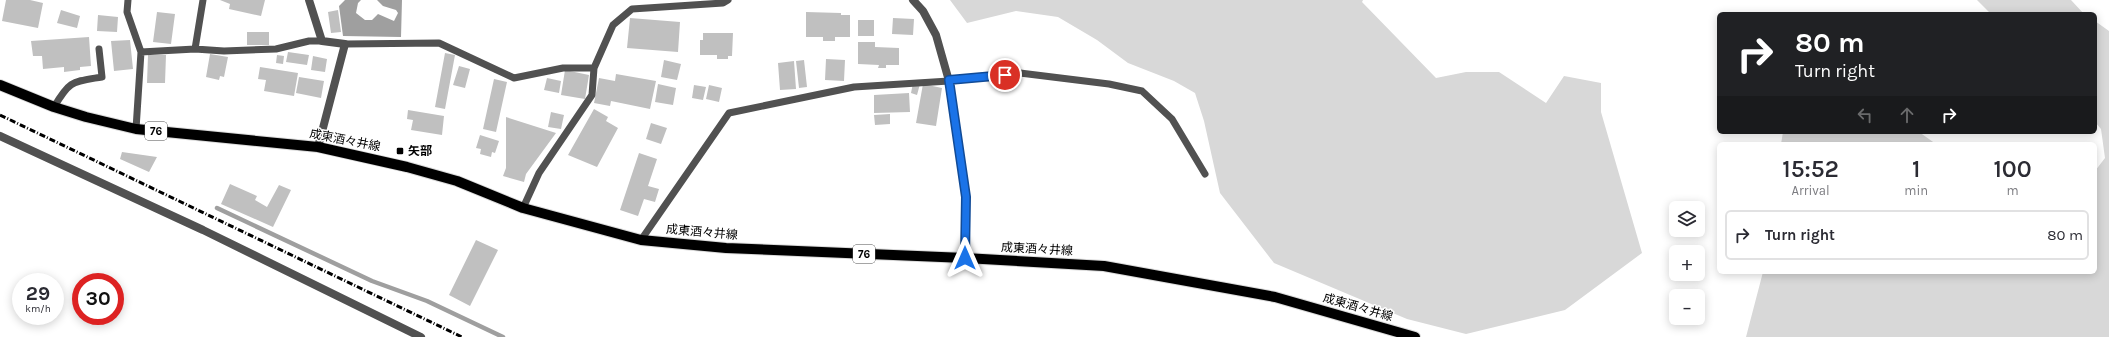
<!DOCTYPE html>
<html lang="en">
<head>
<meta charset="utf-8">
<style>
  :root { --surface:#fff; --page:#f7f7f7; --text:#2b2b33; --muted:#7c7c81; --line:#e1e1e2 }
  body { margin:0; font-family:Karla,"Noto Sans JP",sans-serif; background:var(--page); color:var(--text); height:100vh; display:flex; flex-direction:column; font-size:15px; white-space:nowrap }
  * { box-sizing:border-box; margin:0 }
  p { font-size:13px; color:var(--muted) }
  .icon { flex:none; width:22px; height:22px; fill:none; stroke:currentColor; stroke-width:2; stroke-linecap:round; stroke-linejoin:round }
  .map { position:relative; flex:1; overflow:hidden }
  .side { position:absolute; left:1717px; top:142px; width:380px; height:132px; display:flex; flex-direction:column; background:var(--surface); border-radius:6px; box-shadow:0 2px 10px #0003 }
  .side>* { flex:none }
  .banner { position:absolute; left:1717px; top:12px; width:380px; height:122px; border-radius:6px; box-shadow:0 2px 10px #0003; background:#202124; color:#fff; overflow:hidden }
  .buttons { position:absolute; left:1669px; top:201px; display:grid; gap:8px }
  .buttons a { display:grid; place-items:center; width:36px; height:36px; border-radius:6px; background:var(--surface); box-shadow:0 2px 10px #0003; font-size:20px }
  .speed { position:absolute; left:12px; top:273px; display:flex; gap:8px; font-size:20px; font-weight:700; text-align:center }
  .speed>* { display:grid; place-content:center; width:52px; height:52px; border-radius:50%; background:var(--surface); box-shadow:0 2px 10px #0003; line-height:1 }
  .speed small { font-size:10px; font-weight:400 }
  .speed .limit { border:6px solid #d22; background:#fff; color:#111 }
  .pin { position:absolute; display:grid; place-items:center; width:34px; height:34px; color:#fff; margin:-17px; border:2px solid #fff; border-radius:50%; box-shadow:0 1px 4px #0007 }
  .me { position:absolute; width:44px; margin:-22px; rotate:0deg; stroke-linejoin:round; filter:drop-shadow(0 0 3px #0008) }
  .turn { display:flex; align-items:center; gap:14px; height:84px; padding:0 12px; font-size:18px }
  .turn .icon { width:52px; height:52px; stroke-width:2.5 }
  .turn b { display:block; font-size:28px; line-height:34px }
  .lanes { display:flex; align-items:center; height:38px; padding:0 12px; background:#0003; justify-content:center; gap:20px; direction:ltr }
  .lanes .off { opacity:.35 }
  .eta { display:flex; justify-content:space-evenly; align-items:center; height:68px; text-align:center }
  .eta b { font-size:24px; font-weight:600; line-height:28px }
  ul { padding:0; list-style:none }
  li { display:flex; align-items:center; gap:12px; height:50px; margin:0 8px 6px; padding:0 4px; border:2px solid var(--line); border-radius:6px }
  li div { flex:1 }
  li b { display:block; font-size:15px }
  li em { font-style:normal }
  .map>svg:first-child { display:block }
  .green { fill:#d8d8d8 }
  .water { fill:#9f9f9f }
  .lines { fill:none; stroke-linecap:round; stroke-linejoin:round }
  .stream { stroke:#9f9f9f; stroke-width:4.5 }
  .building { fill:#c0c0c0 }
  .primary-casing { stroke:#dbdbdb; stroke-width:12 }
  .service { stroke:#515151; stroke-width:7 }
  .minor { stroke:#515151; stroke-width:8 }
  .primary { stroke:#000; stroke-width:10 }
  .rail { stroke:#000; stroke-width:3; stroke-dasharray:6 2 1 2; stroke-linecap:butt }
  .route-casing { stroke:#114b97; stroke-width:10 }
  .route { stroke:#1a73e8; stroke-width:7 }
  .poi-dot { fill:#000; stroke:#fff; stroke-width:1.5 }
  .labels { text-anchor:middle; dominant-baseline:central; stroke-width:3; stroke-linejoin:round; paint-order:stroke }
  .shield { fill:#fff; stroke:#4c4c4c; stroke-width:1 }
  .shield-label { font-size:11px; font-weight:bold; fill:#000 }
  .street-label { font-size:12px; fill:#000; stroke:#fff }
  .poi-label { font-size:12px; font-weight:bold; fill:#000; stroke:#fff; text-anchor:start }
</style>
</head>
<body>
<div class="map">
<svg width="2109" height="337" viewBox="0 0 2109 337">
  <rect width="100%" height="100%" fill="#fff"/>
  <path class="green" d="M950,0H1363L1362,2L1436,78L1466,72H1499L1546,103L1564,76L1601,83V112L1642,253L1565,310L1466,334L1407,319L1274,263L1220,193L1204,121L1195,93L1174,81L1128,63L1097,40L1058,17L1016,11L967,23Z
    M1977,0H2071L2084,14H1991Z
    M2095,21L2109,31V337H1746L1763,272H2095V171L2105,158L2101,129L2095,122Z
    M1783,132H1919L1936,144H1781Z"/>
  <path class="water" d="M345,0H361L358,3L356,13L365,20H372L378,14L394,21L398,13L396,10L383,6L377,0H402L401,37L343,36L339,6Z"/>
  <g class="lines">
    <path class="stream" d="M217,208L372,281L427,301L503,337"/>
  </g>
  <path class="building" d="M6,0H30L43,3L38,28L2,21Z
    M220,0H265L261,16L229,9L230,4Z
    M61,10L80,16L77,28L57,23Z
    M338,10L341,32L331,33L328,12Z
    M157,12L175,14L171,44L153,42Z
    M806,12L841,13V15H850V37H835V41H823V37H806Z
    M98,15L118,17L117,32L97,31Z
    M630,18L680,22L678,52L627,48Z
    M893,18L914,19L913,35L892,34Z
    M858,20H874V36H858Z
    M247,32H269V45H247Z
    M703,33H733L732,56H728V59H717V55H700V40H703Z
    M89,37L91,66L80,67V70L64,72V67L43,69L42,56H33L31,41Z
    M130,40L133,69L114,71L111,41Z
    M858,42H875V47L899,48V65H886V68H878L879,65L858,64Z
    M288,52L309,55L307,65L286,62Z
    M445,53L455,55L445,109L435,107Z
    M210,54L228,57L224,77L220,76L219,80L206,77Z
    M148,55H166L165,83H147Z
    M277,55L284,56L283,64L276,63Z
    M313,56L327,59L325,72L311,70Z
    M826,59L845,60L844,81L825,80Z
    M664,60L681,64L677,80L661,77Z
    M804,60L807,87L799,88L796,61Z
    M794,61L796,89L780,90L778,63Z
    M459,66L470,69L465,88L453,85Z
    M260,67L298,73L294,96L264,91L266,80L258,79Z
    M565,70L589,75L585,99L561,95Z
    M616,74L656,81L650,109L611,101L610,106L594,103L599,78L615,81Z
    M299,77L324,81L321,98L296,93Z
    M547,78L561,81L559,93L544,90Z
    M494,79L507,82L496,132L483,129Z
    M913,83L920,84L917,95L911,93Z
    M658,84L676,88L673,105L655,102Z
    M923,84L942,88L936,126L916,123Z
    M694,85L706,87L703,100L692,98Z
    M709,85L722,88L719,102L706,99Z
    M909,93L910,112L874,113V95Z
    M594,109L608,117L606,121L618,128L597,167L568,155Z
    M408,110L444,116L442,135L411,130L413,120L407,119Z
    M551,112L564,115L561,129L548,127Z
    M890,114V124L875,125L874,115Z
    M506,117L556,133L526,174L524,182L503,176L506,168Z
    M651,123L667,128L661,144L646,139Z
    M480,135L499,141L495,153L492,152L491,157L480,154L481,149L476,148Z
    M122,152L157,157L149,172L120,159Z
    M639,153L657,159L648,186L659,189L655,202L644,199L638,216L620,210Z
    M230,184L257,196L255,200L267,207L279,185L291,190L273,227L221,204Z
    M476,240L498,250L470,306L449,295Z"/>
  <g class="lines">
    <g class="primary-casing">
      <path id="primary" d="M0,85L54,107L86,117L136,129L318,147L407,167L457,181L523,208L641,240L726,248L965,258L1104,266L1275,297L1415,337"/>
    </g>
    <path class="service" d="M128,0L127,12L141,52
      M345,44L439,43L514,78L563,68H594
      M195,49L203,0
      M54,107C70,80 72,82 102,77L99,49
      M136,129L141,52L195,49L224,51L276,49L309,41H322
      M523,208L539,173L592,95L594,68L613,25L632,9L723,3L728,0
      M641,240L729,113L854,87L949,81L1020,73L1109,84L1142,91L1172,119L1205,174"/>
    <path class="minor" d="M309,0L322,41L345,44L318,147
      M913,0L923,11L936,35L949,81L966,197L965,258
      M0,136L203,230L421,337"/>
    <use href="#primary" class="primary"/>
    <path class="rail" d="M0,115L462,337"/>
  </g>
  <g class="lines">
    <g class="route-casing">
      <path id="route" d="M965,258L966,197L949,80L1005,75"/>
    </g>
    <use href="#route" class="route"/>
  </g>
  <rect class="poi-dot" x="396" y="147" width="8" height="8" rx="2"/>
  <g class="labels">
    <g class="shield">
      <rect x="145" y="122" width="22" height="18" rx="3"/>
      <rect x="853" y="245" width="22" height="18" rx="3"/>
    </g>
    <g class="shield-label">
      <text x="156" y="131">76</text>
      <text x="864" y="254">76</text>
    </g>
    <g class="street-label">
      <text transform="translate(345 140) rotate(11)">成東酒々井線</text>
      <text transform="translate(702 232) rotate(5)">成東酒々井線</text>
      <text transform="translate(1037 249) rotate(3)">成東酒々井線</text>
      <text transform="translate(1358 307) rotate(16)">成東酒々井線</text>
    </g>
    <g class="poi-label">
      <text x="408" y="151">矢部</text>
    </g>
  </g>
</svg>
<div class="buttons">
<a><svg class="icon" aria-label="layers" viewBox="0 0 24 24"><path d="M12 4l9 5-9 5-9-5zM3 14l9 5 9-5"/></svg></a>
<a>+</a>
<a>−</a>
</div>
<div class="speed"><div>29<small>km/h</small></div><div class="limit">30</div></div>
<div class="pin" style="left:1005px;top:75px;background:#d93025"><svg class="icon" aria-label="arrive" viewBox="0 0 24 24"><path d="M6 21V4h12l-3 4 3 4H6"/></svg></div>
<svg class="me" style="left:965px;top:258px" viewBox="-20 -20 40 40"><path d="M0-17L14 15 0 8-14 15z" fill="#1a73e8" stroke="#fff" stroke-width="4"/></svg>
<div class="banner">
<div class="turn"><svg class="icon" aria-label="right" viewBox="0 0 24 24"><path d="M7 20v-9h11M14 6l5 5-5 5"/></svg><div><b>80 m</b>Turn right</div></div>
<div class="lanes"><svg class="icon off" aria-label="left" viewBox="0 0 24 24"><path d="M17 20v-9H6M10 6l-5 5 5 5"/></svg><svg class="icon off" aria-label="ahead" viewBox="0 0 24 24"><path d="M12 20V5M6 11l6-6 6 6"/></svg><svg class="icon" aria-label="right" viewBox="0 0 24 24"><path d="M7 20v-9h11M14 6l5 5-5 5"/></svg></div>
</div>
<section class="side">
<div class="eta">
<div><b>15:52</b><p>Arrival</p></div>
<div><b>1</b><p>min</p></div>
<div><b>100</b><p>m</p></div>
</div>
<ul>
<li><svg class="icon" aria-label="right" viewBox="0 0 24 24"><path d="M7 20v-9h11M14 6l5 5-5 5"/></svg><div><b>Turn right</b></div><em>80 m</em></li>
</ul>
</section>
</div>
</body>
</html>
